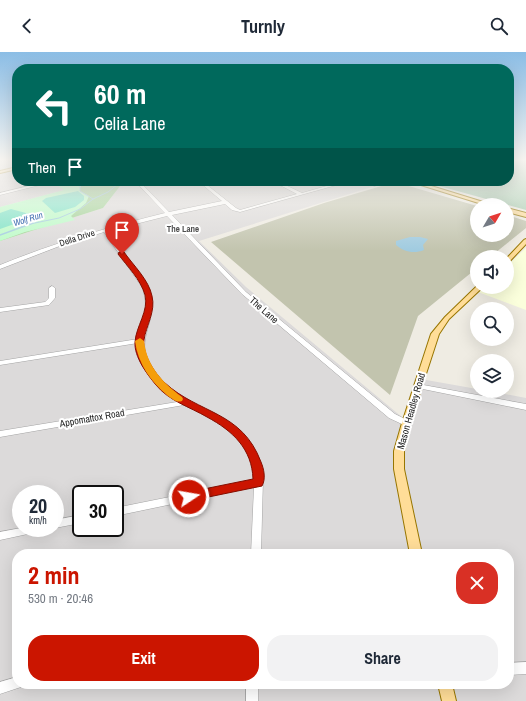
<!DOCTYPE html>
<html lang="en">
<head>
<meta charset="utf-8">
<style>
  :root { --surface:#fff; --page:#f2f2f3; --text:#1f2937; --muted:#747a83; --accent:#cb1500 }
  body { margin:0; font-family:"Archivo Narrow",sans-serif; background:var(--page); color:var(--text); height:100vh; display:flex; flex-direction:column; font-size:15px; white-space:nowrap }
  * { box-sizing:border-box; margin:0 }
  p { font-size:13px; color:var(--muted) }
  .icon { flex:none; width:22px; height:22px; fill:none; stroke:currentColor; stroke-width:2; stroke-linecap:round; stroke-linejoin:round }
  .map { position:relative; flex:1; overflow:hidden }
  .sheet { position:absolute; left:12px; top:497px; width:502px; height:140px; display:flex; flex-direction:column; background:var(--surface); border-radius:16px; box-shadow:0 4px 16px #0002 }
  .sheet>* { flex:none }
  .top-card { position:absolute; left:12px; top:12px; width:502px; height:122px; border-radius:16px; box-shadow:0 4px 16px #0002; background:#00695c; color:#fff; overflow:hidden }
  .needle { width:26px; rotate:51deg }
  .buttons { position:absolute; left:470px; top:146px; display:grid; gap:8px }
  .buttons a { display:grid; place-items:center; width:44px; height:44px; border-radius:50%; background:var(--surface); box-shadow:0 4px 16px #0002; font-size:20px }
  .speed { position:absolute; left:12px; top:433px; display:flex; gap:8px; font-size:20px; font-weight:700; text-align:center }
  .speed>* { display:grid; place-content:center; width:52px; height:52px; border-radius:50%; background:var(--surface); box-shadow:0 4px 16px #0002; line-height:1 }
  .speed small { font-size:10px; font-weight:400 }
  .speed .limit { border:2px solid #111; border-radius:6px; background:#fff; color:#111 }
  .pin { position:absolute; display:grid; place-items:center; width:34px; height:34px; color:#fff; margin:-41px -17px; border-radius:50% 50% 50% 0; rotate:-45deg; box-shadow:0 0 4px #0007 }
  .pin .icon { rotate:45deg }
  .me { position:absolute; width:44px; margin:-22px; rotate:78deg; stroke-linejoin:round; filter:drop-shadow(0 0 3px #0008) }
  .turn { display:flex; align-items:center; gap:14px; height:84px; padding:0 16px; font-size:18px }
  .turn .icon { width:52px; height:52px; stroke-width:2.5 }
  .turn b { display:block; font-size:28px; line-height:34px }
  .then { display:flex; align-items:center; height:38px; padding:0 16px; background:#0003; gap:8px; font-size:15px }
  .round { display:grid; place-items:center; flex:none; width:42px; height:42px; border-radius:16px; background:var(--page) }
  .headline { display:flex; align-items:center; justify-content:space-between; height:68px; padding:0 16px }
  h1 { font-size:24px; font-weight:800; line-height:30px; color:var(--accent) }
  .button { display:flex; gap:8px; margin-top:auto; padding:8px 16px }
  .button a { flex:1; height:46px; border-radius:16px; background:var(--accent); color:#fff; font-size:16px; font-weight:800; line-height:46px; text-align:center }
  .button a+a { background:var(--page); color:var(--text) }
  header { display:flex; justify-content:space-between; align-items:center; height:52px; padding:0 16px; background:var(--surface); font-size:18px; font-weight:800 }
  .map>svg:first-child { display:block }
  .residential { fill:#dcdada; fill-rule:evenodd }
  .education { fill:#fbffdc }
  .construction { fill:#c2c4ae }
  .forest { fill:#a0d195 }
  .cemetery { fill:#a2c9ac }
  .park { fill:#bcfcc8 }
  .pitch { fill:#7ce3c6 }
  .water { fill:#a0cbe0 }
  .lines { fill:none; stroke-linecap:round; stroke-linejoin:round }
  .stream-far1 { stroke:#a0cbe0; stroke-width:1 }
  .stream { stroke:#a0cbe0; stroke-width:1.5 }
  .minor-casing { stroke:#a4a4a4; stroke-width:1 }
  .major-casing { stroke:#977500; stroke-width:2 }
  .minor { fill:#fff; fill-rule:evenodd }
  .major { fill:#ffdd98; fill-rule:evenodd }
  .route { fill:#cb1500; stroke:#840e00 }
  .slow { fill:#f59e0b }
  .labels { text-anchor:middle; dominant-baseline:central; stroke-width:4; stroke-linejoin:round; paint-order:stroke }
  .far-water-label { font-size:9px; font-style:italic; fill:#4470b2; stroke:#fff }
  .far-neighbourhood-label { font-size:9px; font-weight:bold; fill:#505050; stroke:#fff }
  .far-street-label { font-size:9px; fill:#1d1d1d; stroke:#fff }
  .street-label { font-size:10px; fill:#1d1d1d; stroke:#fff }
</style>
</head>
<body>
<header><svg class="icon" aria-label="back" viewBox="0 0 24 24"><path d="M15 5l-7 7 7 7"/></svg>Turnly<svg class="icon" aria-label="search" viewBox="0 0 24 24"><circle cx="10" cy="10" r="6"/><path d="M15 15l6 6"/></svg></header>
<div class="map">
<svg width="526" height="649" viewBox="0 0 526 649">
  <rect width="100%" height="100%" fill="#efece3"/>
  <path class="residential" d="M0,108H17V129H60L54,131L65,138L0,155Z
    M124,129H391L199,189L246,235L403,366L415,326L477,337V339H489L526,346V649H0V189L103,156ZM21,442H55V476H21ZM81,442H115V476H81ZM17,502H509V632H17Z"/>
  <path class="education" d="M526,196V258L478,240L484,235H507V214Z"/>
  <path class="construction" d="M395,130L477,154V183H507V163L526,169V176L490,205H477V216L418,264L390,343L211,190L324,151Z"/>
  <path class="forest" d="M89,129H124L103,156L0,189V180L78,139L83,131Z"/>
  <path class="cemetery" d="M509,108H526V158L421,129H509Z"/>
  <path class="park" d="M60,129H89L80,134V139L89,144L86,151L71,164L75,168L25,180L0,189V155L64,138L54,131Z"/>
  <path class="pitch" d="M78,139L84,144V148L75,155L55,161L42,149L46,146Z
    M11,157L37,164L0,177V161Z"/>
  <path class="water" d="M410,185H420L428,187L423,193L424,198C414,202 404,200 396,193V189Z"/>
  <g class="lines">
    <path class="stream-far1" d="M89,129L80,134V139L93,147
      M30,172L59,166L80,157L93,147L108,140L122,129"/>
    <path class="stream" d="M0,183L33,171"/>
    <g class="minor-casing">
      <path id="minor" d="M49,129H56L0,143V141Z
        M135,129H139L169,160L222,149L198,129H202L236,156L240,158L297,142L272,129H277L302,141L344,129H351L240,160L232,158L225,152L172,163L246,240L395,362L409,369L410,371L409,373L406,374L389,366L242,242L167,164L108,179L148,235C150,241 152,246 152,253C152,276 136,290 151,315C159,328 171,339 184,347C193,352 204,356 214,361C240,375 261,396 263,427L261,502H251L254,435L115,464V456L254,428C254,385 218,369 184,353L0,385V379L177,350C157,336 139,317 138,291L0,313V309L138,287C142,267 150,256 142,235L104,180L57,195L0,217V213C54,191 109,175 165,161Z
        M360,129H366L377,133L375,134Z
        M52,234L55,236V246L49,253L0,260V256L45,250L49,246V236Z
        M415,332H418L526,352V358L418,336L414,334Z
        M81,463V471L55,476V468Z
        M21,476H42L40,479L37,480L0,488V480Z
        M526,610V622L509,623V611Z
        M17,625V632H22L21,635L0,642V630Z
        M246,632H258V649H246Z"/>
    </g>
    <g class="major-casing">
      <path id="major" d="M17,115V117L0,121V119Z
        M408,129H415L493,153H485Z
        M507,156L526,161V165L507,160Z
        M526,187V192L509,210L507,211V206L524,188Z
        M477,234L483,235L449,267L439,282L410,371L404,399V417L422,502H410L394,417V399L402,371L431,282L445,265Z
        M438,632H452L456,649H442Z"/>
    </g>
    <use href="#minor" class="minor"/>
    <use href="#major" class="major"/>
  </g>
  <linearGradient id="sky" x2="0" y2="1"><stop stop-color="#8bbde5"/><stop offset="0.54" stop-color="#f8f6f2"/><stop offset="1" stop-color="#f8f6f2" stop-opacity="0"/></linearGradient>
  <rect width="526" height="199" fill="url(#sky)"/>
  <path class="route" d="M119,200H124C133,213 149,228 152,244C156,259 146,274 144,288C142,302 155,322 165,331C199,362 242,359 261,410C264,417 266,427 262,434L189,449L185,448L183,445L185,442L189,440L253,427C252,397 233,379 207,365C190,355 169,349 156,333C147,322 134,305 135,290C136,274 149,259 145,243C141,228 127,214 118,202Z"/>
  <path class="slow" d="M140,286L144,289C147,314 162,330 182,345L183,347L182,349C176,351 173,347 168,344C151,330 138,312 135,289Z"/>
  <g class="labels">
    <g class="far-water-label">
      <text transform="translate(28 167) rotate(-17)">Wolf Run</text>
    </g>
    <g class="far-neighbourhood-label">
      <text x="183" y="177">The Lane</text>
    </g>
    <g class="far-street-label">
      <text transform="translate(77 186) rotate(-18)">Della Drive</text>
    </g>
    <g class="street-label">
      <text transform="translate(264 258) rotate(41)">The Lane</text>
      <text transform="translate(411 359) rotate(-74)">Mason Headley Road</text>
      <text transform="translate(92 366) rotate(-10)">Appomattox Road</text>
    </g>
  </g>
</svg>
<div class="buttons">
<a><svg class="needle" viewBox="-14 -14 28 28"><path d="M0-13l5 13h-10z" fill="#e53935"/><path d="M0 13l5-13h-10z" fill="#747a83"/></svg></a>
<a><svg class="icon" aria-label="sound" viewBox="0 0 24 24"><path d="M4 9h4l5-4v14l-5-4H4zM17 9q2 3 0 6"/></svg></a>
<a><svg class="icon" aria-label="search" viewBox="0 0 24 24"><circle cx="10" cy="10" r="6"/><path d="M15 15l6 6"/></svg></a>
<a><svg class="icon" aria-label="layers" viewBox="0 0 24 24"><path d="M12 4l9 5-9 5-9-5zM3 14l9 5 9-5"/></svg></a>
</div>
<div class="speed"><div>20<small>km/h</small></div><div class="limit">30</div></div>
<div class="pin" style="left:122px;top:202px;background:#d93025"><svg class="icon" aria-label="arrive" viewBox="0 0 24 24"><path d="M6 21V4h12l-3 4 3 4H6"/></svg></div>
<svg class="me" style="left:189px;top:445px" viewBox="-20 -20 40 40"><circle r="17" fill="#cb1500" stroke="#fff" stroke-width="3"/><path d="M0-11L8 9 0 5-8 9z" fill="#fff"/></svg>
<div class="top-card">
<div class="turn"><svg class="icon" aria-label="left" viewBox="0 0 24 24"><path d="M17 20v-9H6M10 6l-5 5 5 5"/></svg><div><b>60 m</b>Celia Lane</div></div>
<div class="then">Then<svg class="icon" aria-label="arrive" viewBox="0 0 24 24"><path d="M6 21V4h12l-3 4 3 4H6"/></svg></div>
</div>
<section class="sheet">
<div class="headline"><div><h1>2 min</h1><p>530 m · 20:46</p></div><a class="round" style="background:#d93025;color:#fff"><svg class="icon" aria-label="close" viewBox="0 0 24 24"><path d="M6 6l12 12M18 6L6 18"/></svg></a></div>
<div class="button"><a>Exit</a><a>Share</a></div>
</section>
</div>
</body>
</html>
